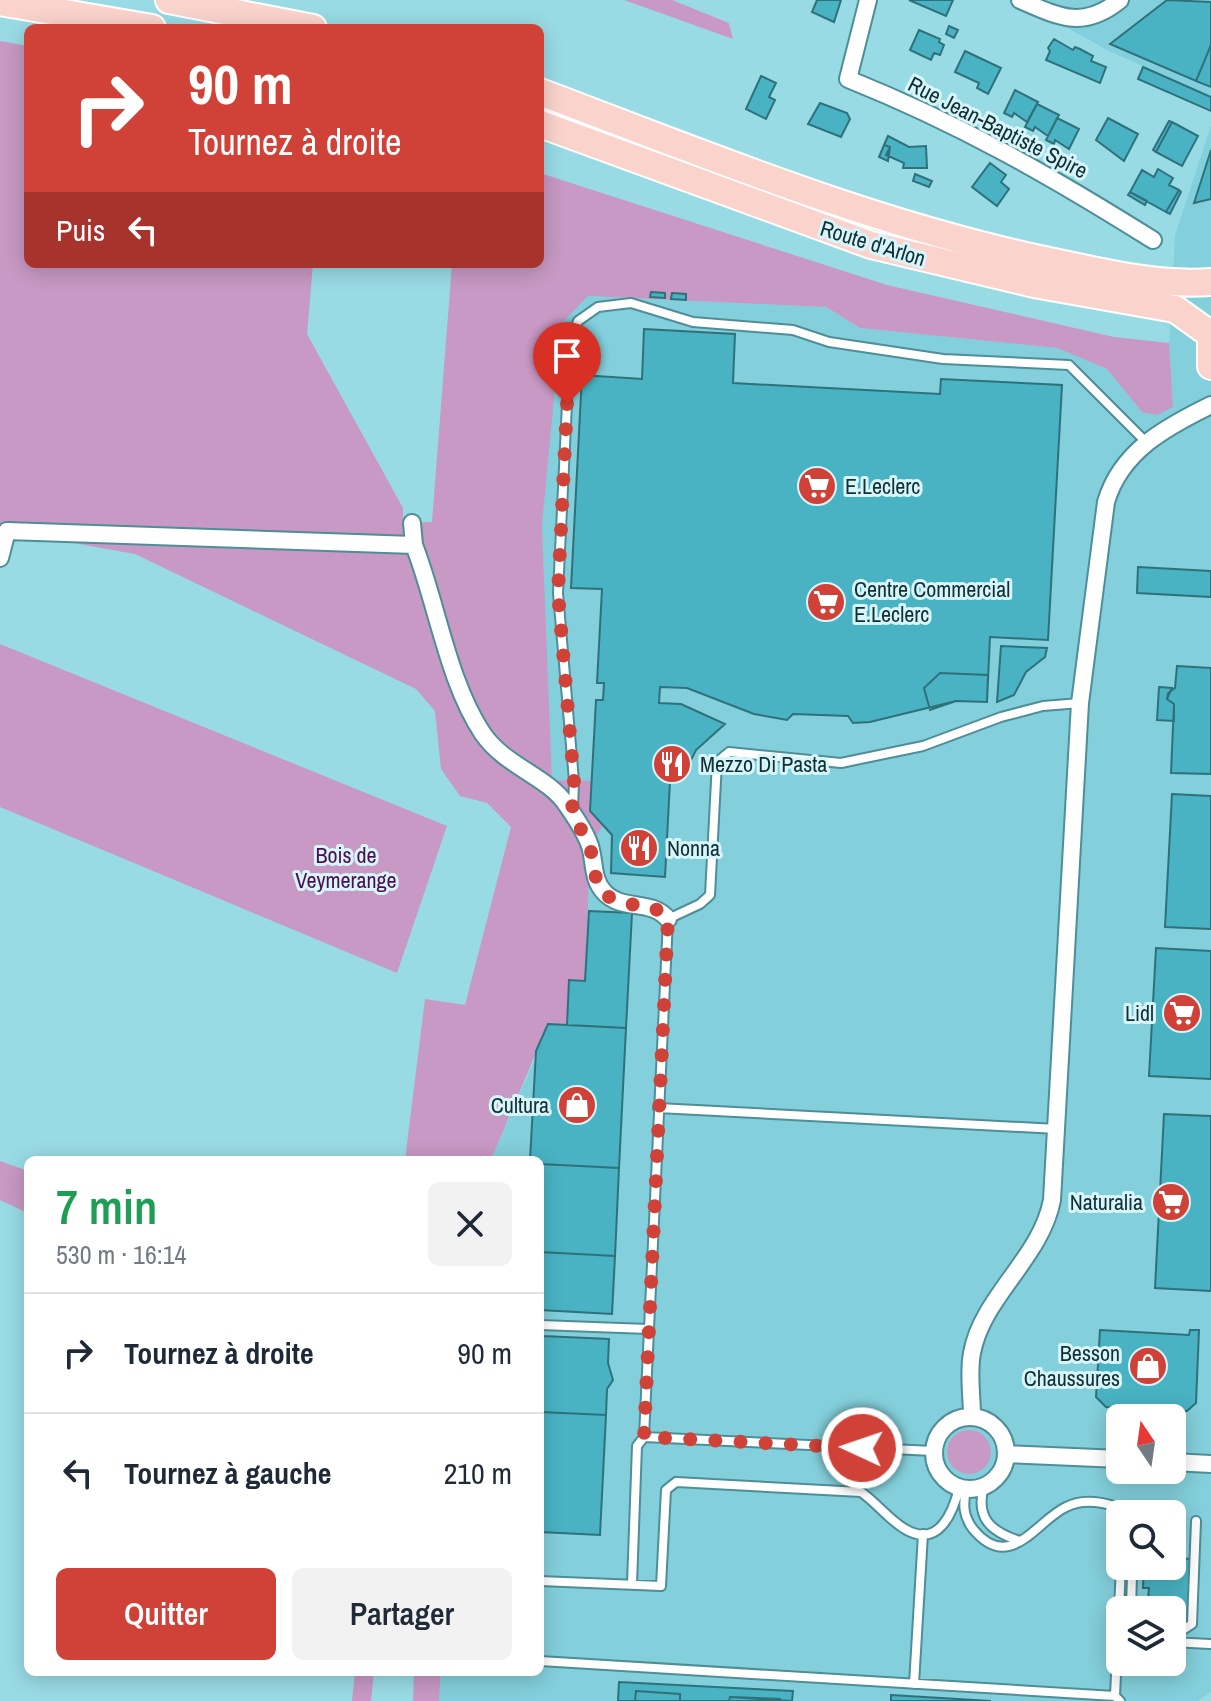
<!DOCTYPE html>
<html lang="fr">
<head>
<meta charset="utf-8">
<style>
  :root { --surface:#fff; --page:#f2f2f3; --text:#1f2937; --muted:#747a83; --line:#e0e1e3; --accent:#d04238 }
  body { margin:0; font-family:"Archivo Narrow",sans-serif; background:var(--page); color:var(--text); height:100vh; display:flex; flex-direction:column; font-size:30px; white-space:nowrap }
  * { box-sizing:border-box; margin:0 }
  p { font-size:26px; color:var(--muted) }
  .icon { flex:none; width:44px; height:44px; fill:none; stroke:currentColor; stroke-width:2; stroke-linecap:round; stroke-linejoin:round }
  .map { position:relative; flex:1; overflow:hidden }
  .drawer { position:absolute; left:24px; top:1156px; width:520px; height:520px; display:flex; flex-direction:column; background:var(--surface); border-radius:12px; box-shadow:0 4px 20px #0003 }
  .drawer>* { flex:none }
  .banner { position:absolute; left:24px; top:24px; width:520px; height:244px; border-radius:12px; box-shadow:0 4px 20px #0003; background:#d04238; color:#fff; overflow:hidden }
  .needle { width:52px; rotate:347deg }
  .fabs { position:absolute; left:1106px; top:1404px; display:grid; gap:16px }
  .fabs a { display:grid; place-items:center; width:80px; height:80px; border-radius:12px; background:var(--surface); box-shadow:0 4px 20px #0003; font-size:40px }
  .pin { position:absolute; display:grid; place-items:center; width:68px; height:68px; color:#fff; margin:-82px -34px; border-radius:50% 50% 50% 0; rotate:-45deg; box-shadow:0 0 8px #0007 }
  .pin .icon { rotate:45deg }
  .me { position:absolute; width:88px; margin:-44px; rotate:273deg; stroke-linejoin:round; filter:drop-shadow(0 0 6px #0008) }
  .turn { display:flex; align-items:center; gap:28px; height:168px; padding:0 32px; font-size:36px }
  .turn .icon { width:104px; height:104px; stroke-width:2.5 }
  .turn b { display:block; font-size:56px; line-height:68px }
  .then { display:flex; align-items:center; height:76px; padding:0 32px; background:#0003; gap:16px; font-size:30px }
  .round { display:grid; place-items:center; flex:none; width:84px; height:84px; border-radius:12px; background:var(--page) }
  .head { display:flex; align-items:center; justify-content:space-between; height:136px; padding:0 32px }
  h1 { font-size:48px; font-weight:600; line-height:60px; color:#1e9e55 }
  .cta { display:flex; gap:16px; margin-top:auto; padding:16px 32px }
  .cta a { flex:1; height:92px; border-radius:12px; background:var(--accent); color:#fff; font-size:32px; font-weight:600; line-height:92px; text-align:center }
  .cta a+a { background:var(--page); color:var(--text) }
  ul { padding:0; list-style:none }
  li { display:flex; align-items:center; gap:24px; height:120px; padding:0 32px; border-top:2px solid var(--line) }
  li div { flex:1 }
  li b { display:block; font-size:30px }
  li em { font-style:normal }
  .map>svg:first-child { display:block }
  .built { fill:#83cfdb; fill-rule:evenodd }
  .green { fill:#c799c4 }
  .building { fill:#49b3c3; stroke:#2f717b; stroke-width:2 }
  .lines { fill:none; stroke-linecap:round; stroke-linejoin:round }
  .service-casing { stroke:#4e8e98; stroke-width:12 }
  .minor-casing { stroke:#4e8e98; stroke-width:20 }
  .primary-casing { stroke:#fff; stroke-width:30 }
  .service { stroke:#fff; stroke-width:8 }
  .minor { stroke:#fff; stroke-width:16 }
  .primary { stroke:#fad3cd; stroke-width:26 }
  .route { stroke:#d04238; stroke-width:14; stroke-dasharray:0 25.2 }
  .labels { text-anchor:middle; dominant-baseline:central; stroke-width:6; stroke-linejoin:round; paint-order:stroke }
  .street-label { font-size:22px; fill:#132f33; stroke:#d6f6fb }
  .poi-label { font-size:22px; fill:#132f33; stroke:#d6f6fb; text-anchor:start }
  .park-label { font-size:22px; fill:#500b50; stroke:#d6f6fb }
</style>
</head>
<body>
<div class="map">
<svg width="1211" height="1701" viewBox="0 0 1211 1701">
  <rect width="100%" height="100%" fill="#99dbe5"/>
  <path class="built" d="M1017,0H1211V97L1109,51Z
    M1211,126V1692L1198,1701H439L441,1672H540V1160H491L569,980L585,981L591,781L552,780L542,525L560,324L588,296L826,307L860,328L1057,348L1107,369L1142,412L1173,407L1169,343L1175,235ZM1120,1418H1172V1470H1120ZM1120,1514H1172V1566H1120ZM1120,1610H1172V1662H1120Z"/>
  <path class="green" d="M624,0H672L729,23L733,39Z
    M0,41L28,46V264H313L307,334L403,508V523L432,522L452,264H540V173L887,285L1114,337L1169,343L1173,407L1157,415L1142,412L1107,369L1057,348L860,328L826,307L588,296L561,324L542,525L552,780L592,781L590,811L603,825L590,846L585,981H569L567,1025L548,1024L491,1160H405L425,999L465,1005L511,827L487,803L460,796L441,769L435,711L416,689L135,554L7,531L0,559Z
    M0,644L447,826L397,973L0,807Z
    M0,1161L28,1171V1213L0,1200Z
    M947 1452a22 22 0 1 1 44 0a22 22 0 1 1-44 0Z
    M355,1672H374L371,1701H352Z
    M414,1672H441L439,1701H413Z"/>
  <path class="building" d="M817,0H841L834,22L812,12Z
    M909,0H953L946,16Z
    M1167,0L1211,2V45L1196,81L1110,44Z
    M949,26L958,30L954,38L946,34Z
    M919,30L940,39L939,42L944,45L940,55L934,53L931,60L910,50Z
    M1054,39L1073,50L1075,47L1080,49L1093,56L1091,61L1106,67L1100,83L1046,60L1050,51L1048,48Z
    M1211,45V87L1196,81Z
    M965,51L1001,68L988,94L977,88L979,83L955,72Z
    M1143,67L1211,97V111L1138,79Z
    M761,76L776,83L769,97L775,100L766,119L746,109Z
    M1015,90L1038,102L1027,122L1014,113L1012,117L1004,113Z
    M820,103L847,113L850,119L841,137L808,124Z
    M1037,104L1059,115L1048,136L1035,127L1033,131L1025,127Z
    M1057,118L1079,129L1069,149L1055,140L1054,144L1046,140Z
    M1108,118L1138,134L1124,161L1096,140Z
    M1169,121L1172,122L1156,152L1153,150Z
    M1172,122L1198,136L1182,166L1156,152Z
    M888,136L909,147L926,146L927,168H903L904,163L886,155L890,147L884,145Z
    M884,145L890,147L888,161L879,157Z
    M1211,150V199L1194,203Z
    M990,163L1006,175L1001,182L1009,189L997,206L972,187Z
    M1158,169L1173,178L1169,185L1179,190L1166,212L1130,192L1142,170L1154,177Z
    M915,174L932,181L929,187L913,181Z
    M1179,190L1181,192L1170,214L1166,212Z
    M1130,192L1147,201L1145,205L1128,195Z
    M651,292L665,293V298L650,297Z
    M672,293L686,294V300L671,299Z
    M644,329L735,334L733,383L940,394L941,379L1062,385L1048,640L990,637L987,702L956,701L870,722L853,723L848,716L793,714L787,720L754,714L687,688L660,687L659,703L681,704L725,724L696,750L683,776L670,781L665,877L611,873L612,835L590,811L596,700H603L604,683H597L602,589L571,588L582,375L642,379Z
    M1138,567L1211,571V597L1137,593Z
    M1001,646L1047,648L1045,657L1026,672L1014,695L997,702Z
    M1177,666L1211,668V774L1171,773L1174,704L1167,699L1168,693L1175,688Z
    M940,673L988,675L987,702L956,701L930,710L924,688Z
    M1159,687L1172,688L1167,699L1174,704V721L1157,720Z
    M1172,794L1211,796V929L1165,927Z
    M589,911L632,913L626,1028L567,1025L569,980L585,981Z
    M1156,948L1211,951V1079L1149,1076Z
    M548,1024L626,1028L619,1168L540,1164V1160H530L536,1051Z
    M1164,1114L1211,1116V1291L1155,1288Z
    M540,1164L619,1168L615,1256L540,1252Z
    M540,1252L615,1256L612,1314L540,1310Z
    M1100,1330L1189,1335L1190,1330H1199L1196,1403L1187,1411L1106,1407L1096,1397Z
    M540,1333L543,1336L609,1339L608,1363L613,1380L607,1389L606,1415L540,1412Z
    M540,1412L606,1415L600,1535L540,1532Z
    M1172,1558L1191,1559L1188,1619L1172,1618V1610H1147L1149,1588H1143L1144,1566H1172Z
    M619,1682L793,1691L792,1701L730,1697L729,1701H680V1694L636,1691L635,1701H618Z
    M636,1691L680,1694V1701H635Z
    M891,1695L991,1701H891Z
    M730,1697L780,1699V1701H729Z"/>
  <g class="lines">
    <g class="service-casing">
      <path id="service" d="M573,809L574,781L558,593L570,341L578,321L598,307L631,303L693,322L793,330L829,342L943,359L1069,365L1146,442
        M658,1108L1057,1129
        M540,1325L648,1329
        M644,1437L933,1451
        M984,1486C975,1518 991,1532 1020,1541
        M966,1489C963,1504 963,1516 973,1529C1010,1574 1036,1521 1066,1507C1081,1499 1098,1501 1114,1506L1120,1515
        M1121,1566L1132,1575L1131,1610
        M540,1581L661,1586L666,1490L676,1482L861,1492C877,1503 889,1520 905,1529C938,1549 953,1513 959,1488
        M632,1584L637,1446L644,1437L668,919L700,904L710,895L717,762L729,752L841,763L923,746L1001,717L1043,706L1080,703
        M1172,1637L1192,1624L1196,1521
        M1172,1642L1210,1644
        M540,1661L1115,1696
        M914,1684L923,1534
        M1120,1701L1115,1696L1121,1566"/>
    </g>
    <g class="minor-casing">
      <path id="minor" d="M868,0L848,79C960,124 1051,176 1153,240
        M1020,0C1059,17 1083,30 1120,0
        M412,523L414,545C437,604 448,682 483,734C505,766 548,777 566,804C575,817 585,831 590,846C595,862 592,879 604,892C622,912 650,898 668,919
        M0,558L7,531L414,545
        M972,1416C972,1396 968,1373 972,1353C982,1297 1041,1258 1052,1200L1080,703L1106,502C1121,451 1166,427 1211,405
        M934 1453a36 36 0 1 1 72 0a36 36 0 1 1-72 0Z
        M1007,1454L1120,1459
        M1172,1462L1211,1464"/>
    </g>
    <g class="primary-casing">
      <path id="primary" d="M169,0L313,28
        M0,2L152,28
        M540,92C707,155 873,224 1049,261C1102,272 1157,286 1211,282
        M540,124L871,245L1034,284L1175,309L1210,334
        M1211,331V366"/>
    </g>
    <use href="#service" class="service"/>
    <use href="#minor" class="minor"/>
    <use href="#primary" class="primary"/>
  </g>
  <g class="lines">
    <path class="route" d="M567,404L558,593L574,781L572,813L590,846L597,884L607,896L625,904L652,906L668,919L644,1437L862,1448"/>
  </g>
  <defs>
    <g id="supermarket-disc" transform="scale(2)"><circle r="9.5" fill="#d04238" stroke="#d6f6fb"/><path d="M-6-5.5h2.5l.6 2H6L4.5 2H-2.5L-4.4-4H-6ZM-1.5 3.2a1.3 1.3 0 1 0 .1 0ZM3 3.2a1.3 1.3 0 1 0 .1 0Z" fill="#fff"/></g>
    <g id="restaurant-disc" transform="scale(2)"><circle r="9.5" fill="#d04238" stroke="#d6f6fb"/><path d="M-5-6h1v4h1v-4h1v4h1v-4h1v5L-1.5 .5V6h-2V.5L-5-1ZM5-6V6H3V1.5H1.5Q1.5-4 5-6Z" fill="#fff"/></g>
    <g id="shop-disc" transform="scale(2)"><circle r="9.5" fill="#d04238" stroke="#d6f6fb"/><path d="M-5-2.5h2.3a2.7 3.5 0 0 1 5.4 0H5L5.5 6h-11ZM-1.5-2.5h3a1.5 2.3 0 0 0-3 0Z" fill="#fff"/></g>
  </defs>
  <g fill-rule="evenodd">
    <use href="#supermarket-disc" x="817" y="486"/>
    <use href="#supermarket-disc" x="826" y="602"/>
    <use href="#restaurant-disc" x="672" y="764"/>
    <use href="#restaurant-disc" x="639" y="848"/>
    <use href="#supermarket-disc" x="1182" y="1013"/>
    <use href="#shop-disc" x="577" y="1105"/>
    <use href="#supermarket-disc" x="1171" y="1202"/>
    <use href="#shop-disc" x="1148" y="1366"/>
  </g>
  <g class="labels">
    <g class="street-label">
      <text transform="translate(998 127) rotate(27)">Rue Jean-Baptiste Spire</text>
      <text transform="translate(873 243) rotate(17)">Route d'Arlon</text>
    </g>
    <g class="poi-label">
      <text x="845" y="486">E.Leclerc</text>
      <text x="854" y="589">Centre Commercial<tspan x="854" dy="25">E.Leclerc</tspan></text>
      <text x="700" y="764">Mezzo Di Pasta</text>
      <text x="667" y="848">Nonna</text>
      <text x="1154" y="1013" text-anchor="end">Lidl</text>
      <text x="549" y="1105" text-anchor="end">Cultura</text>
      <text x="1143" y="1202" text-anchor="end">Naturalia</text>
      <text x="1120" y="1353" text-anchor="end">Besson<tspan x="1120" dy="25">Chaussures</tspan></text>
    </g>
    <g class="park-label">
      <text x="346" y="855">Bois de<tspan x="346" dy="25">Veymerange</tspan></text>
    </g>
  </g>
</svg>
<div class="fabs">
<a><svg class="needle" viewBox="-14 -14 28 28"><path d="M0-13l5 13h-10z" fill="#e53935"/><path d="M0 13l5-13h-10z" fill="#747a83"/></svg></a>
<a><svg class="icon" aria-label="search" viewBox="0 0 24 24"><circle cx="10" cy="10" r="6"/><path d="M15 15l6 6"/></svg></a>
<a><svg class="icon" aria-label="layers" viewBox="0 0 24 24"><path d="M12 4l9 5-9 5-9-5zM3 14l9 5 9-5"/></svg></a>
</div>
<div class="pin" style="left:567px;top:404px;background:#d93025"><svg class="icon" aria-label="arrive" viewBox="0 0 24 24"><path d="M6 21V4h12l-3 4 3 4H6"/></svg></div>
<svg class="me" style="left:862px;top:1448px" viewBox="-20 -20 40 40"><circle r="17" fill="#d04238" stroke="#fff" stroke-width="3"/><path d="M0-11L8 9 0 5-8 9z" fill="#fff"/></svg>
<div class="banner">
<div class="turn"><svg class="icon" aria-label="right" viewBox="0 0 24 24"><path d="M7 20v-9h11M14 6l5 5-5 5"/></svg><div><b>90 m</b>Tournez à droite</div></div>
<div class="then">Puis<svg class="icon" aria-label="left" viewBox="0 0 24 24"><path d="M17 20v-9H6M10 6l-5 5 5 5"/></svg></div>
</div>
<section class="drawer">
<div class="head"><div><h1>7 min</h1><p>530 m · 16:14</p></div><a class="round"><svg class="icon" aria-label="close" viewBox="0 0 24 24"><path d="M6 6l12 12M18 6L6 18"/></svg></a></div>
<ul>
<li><svg class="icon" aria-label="right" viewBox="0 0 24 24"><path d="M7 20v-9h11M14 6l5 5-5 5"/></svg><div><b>Tournez à droite</b></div><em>90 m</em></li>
<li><svg class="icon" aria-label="left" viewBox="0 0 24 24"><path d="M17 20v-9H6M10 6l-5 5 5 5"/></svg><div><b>Tournez à gauche</b></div><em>210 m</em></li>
</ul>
<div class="cta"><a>Quitter</a><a>Partager</a></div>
</section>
</div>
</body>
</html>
